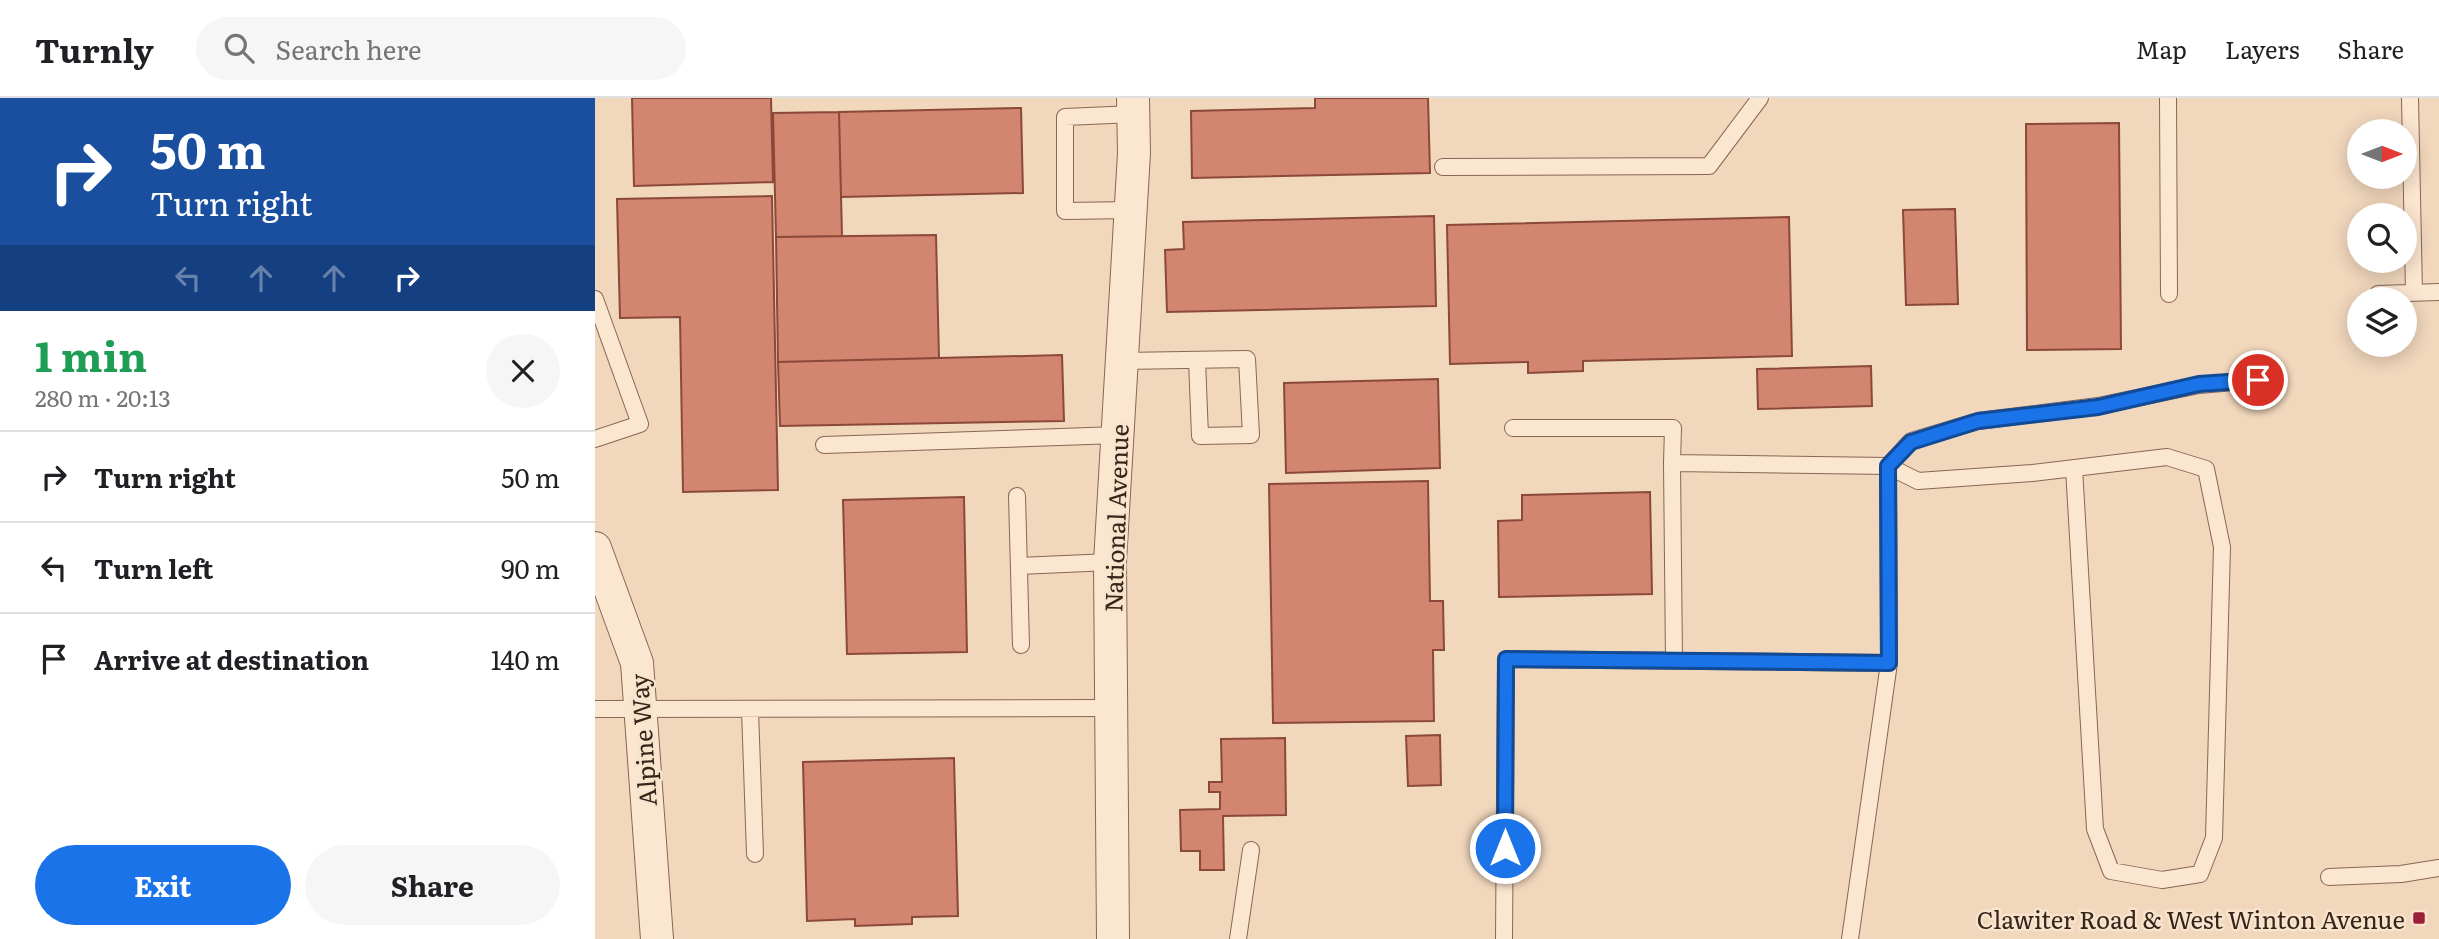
<!DOCTYPE html>
<html lang="en">
<head>
<meta charset="utf-8">
<style>
  :root { --surface:#fff; --page:#f6f6f6; --text:#202124; --muted:#757577; --line:#e0e0e0; --accent:#1a73e8 }
  body { margin:0; font-family:Literata,serif; background:var(--page); color:var(--text); height:100vh; display:flex; flex-direction:column; font-size:26px; white-space:nowrap }
  * { box-sizing:border-box; margin:0 }
  p { font-size:23px; color:var(--muted) }
  .icon { flex:none; width:38px; height:38px; fill:none; stroke:currentColor; stroke-width:2; stroke-linecap:round; stroke-linejoin:round }
  .map { position:relative; flex:1; overflow:hidden }
  .drawer { display:flex; flex-direction:column; background:var(--surface); width:595px }
  .drawer>* { flex:none }
  .top-card { background:#1a4fa0; color:#fff; overflow:hidden }
  .needle { width:46px; rotate:90deg }
  .buttons { position:absolute; left:1752px; top:21px; display:grid; gap:14px }
  .buttons a { display:grid; place-items:center; width:70px; height:70px; border-radius:50%; background:var(--surface); box-shadow:0 4px 18px #0003; font-size:35px }
  .pin { position:absolute; display:grid; place-items:center; width:60px; height:60px; color:#fff; margin:-30px; border:4px solid #fff; border-radius:50%; box-shadow:0 2px 7px #0007 }
  .me { position:absolute; width:77px; margin:-38px; rotate:0deg; stroke-linejoin:round; filter:drop-shadow(0 0 5px #0008) }
  .turn { display:flex; align-items:center; gap:24px; height:147px; padding:0 35px; font-size:32px }
  .turn .icon { width:91px; height:91px; stroke-width:2.5 }
  .turn b { display:block; font-size:49px; line-height:60px }
  .lanes { display:flex; align-items:center; height:66px; padding:0 35px; background:#0003; justify-content:center; gap:35px; direction:ltr }
  .lanes .off { opacity:.35 }
  .round { display:grid; place-items:center; flex:none; width:74px; height:74px; border-radius:37px; background:var(--page) }
  .summary { display:flex; align-items:center; justify-content:space-between; height:119px; padding:0 35px }
  h1 { font-size:42px; font-weight:700; line-height:52px; color:#1e9e55 }
  .cta { display:flex; gap:14px; margin-top:auto; padding:14px 35px }
  .cta a { flex:1; height:80px; border-radius:42px; background:var(--accent); color:#fff; font-size:28px; font-weight:700; line-height:80px; text-align:center }
  .cta a+a { background:var(--page); color:var(--text) }
  ul { padding:0; list-style:none }
  li { display:flex; align-items:center; gap:21px; height:91px; padding:0 35px; border-top:2px solid var(--line) }
  li div { flex:1 }
  li b { display:block; font-size:26px }
  li em { font-style:normal }
  header { display:flex; align-items:center; gap:42px; box-sizing:border-box; height:98px; padding:0 35px; background:var(--surface); border-bottom:2px solid var(--line) }
  header strong { font-size:33px }
  nav { display:flex; gap:38px; margin-inline-start:auto; font-size:24px }
  .search { width:490px; height:63px; background:var(--page); display:flex; align-items:center; gap:18px; box-sizing:border-box; padding:0 24px; border-radius:38px; color:var(--muted); font-size:26px }
  main { display:flex; flex:1; min-height:0 }
  .map>svg:first-child { display:block }
  .building { fill:#d2856f; stroke:#8a4939; stroke-width:2 }
  .lines { fill:none; stroke-linecap:round; stroke-linejoin:round }
  .lane-casing { stroke:#896654; stroke-width:18 }
  .street-casing { stroke:#896654; stroke-width:34 }
  .lane { stroke:#fbe6cf; stroke-width:16 }
  .street { stroke:#fbe6cf; stroke-width:32 }
  .route-casing { stroke:#114b97; stroke-width:18 }
  .route { stroke:#1a73e8; stroke-width:12 }
  .poi-dot { fill:#9c2039; stroke:#f8e3cc; stroke-width:2.5 }
  .labels { text-anchor:middle; dominant-baseline:central; stroke-width:5; stroke-linejoin:round; paint-order:stroke }
  .street-label { font-size:24px; fill:#37231a; stroke:#f8e3cc }
  .poi-label { font-size:24px; fill:#37231a; stroke:#f8e3cc; text-anchor:end }
</style>
</head>
<body>
<header>
<strong>Turnly</strong>
<div class="search"><svg class="icon" aria-label="search" viewBox="0 0 24 24"><circle cx="10" cy="10" r="6"/><path d="M15 15l6 6"/></svg>Search here</div>
<nav><a>Map</a><a>Layers</a><a>Share</a></nav>
</header>
<main>
<section class="drawer">
<div class="top-card">
<div class="turn"><svg class="icon" aria-label="right" viewBox="0 0 24 24"><path d="M7 20v-9h11M14 6l5 5-5 5"/></svg><div><b>50 m</b>Turn right</div></div>
<div class="lanes"><svg class="icon off" aria-label="left" viewBox="0 0 24 24"><path d="M17 20v-9H6M10 6l-5 5 5 5"/></svg><svg class="icon off" aria-label="ahead" viewBox="0 0 24 24"><path d="M12 20V5M6 11l6-6 6 6"/></svg><svg class="icon off" aria-label="ahead" viewBox="0 0 24 24"><path d="M12 20V5M6 11l6-6 6 6"/></svg><svg class="icon" aria-label="right" viewBox="0 0 24 24"><path d="M7 20v-9h11M14 6l5 5-5 5"/></svg></div>
</div>
<div class="summary"><div><h1>1 min</h1><p>280 m · 20:13</p></div><a class="round"><svg class="icon" aria-label="close" viewBox="0 0 24 24"><path d="M6 6l12 12M18 6L6 18"/></svg></a></div>
<ul>
<li><svg class="icon" aria-label="right" viewBox="0 0 24 24"><path d="M7 20v-9h11M14 6l5 5-5 5"/></svg><div><b>Turn right</b></div><em>50 m</em></li>
<li><svg class="icon" aria-label="left" viewBox="0 0 24 24"><path d="M17 20v-9H6M10 6l-5 5 5 5"/></svg><div><b>Turn left</b></div><em>90 m</em></li>
<li><svg class="icon" aria-label="arrive" viewBox="0 0 24 24"><path d="M6 21V4h12l-3 4 3 4H6"/></svg><div><b>Arrive at destination</b></div><em>140 m</em></li>
</ul>
<div class="cta"><a>Exit</a><a>Share</a></div>
</section>
<div class="map">
<svg width="1844" height="841" viewBox="0 0 1844 841">
  <rect width="100%" height="100%" fill="#f1d7bc"/>
  <path class="building" d="M37,0H176L178,84L39,88Z
    M720,0H833L835,75L597,80L596,13L720,10Z
    M426,10L428,95L246,99L244,14Z
    M244,14L247,138L181,139L178,15Z
    M1524,25L1526,251L1432,252L1431,26Z
    M177,98L183,392L88,394L85,219L25,220L22,101Z
    M1360,111L1363,206L1311,207L1308,112Z
    M839,118L841,208L572,214L570,152L589,151L588,124Z
    M1194,119L1197,258L988,263V273L933,275V264L855,266L852,127Z
    M341,137L344,260L183,264L181,139Z
    M467,257L469,323L185,328L183,264Z
    M1276,268L1277,308L1163,311L1162,271Z
    M843,281L845,370L691,375L689,285Z
    M833,383L835,503H848L849,552H838L839,623L678,625L674,386Z
    M1055,394L1057,496L904,499L903,423L927,422V397Z
    M369,399L372,554L252,556L248,402Z
    M845,637L846,687L813,688L811,638Z
    M690,640L691,717L628,718L629,772H605V753H586L585,712L625,711V694H614V684H627L626,641Z
    M359,660L363,818L317,819V826L260,828V821L212,823L208,664Z"/>
  <g class="lines">
    <g class="lane-casing">
      <path id="lane" d="M1573,0L1574,196
        M1815,0L1819,195
        M848,69L1114,68L1165,0
        M536,112L470,113V19L539,16
        M1783,196L1844,194
        M0,201L45,326L0,341
        M527,263L652,261L656,337L605,338L602,262
        M918,330H1078L1077,365
        M229,347L523,337
        M1479,370L1500,731L1516,773L1567,782L1605,776L1619,740L1627,449L1611,371L1572,359L1437,375L1323,383L1293,368L1316,343L1383,323L1503,308L1604,287L1663,282
        M422,398L426,547
        M424,468L515,464
        M1079,563L1077,365L1293,368L1294,565
        M0,611L517,610
        M155,612L160,756
        M1734,779L1806,776L1844,770
        M643,841L656,752
        M909,841L911,561L1294,565L1255,841"/>
    </g>
    <g class="street-casing">
      <path id="street" d="M0,450L42,565L62,841
        M518,841L515,464L539,55L538,0"/>
    </g>
    <use href="#lane" class="lane"/>
    <use href="#street" class="street"/>
  </g>
  <g class="lines">
    <g class="route-casing">
      <path id="route" d="M910,750L911,561L1294,565L1293,368L1316,344L1383,323L1503,309L1604,286L1663,282"/>
    </g>
    <use href="#route" class="route"/>
  </g>
  <rect class="poi-dot" x="1817" y="813" width="14" height="14" rx="3.5"/>
  <g class="labels">
    <g class="street-label">
      <text transform="translate(520 420) rotate(-88)">National Avenue</text>
      <text transform="translate(47 642) rotate(-94)">Alpine Way</text>
    </g>
    <g class="poi-label">
      <text x="1810" y="820">Clawiter Road &amp; West Winton Avenue</text>
    </g>
  </g>
</svg>
<div class="buttons">
<a><svg class="needle" viewBox="-14 -14 28 28"><path d="M0-13l5 13h-10z" fill="#e53935"/><path d="M0 13l5-13h-10z" fill="#757577"/></svg></a>
<a><svg class="icon" aria-label="search" viewBox="0 0 24 24"><circle cx="10" cy="10" r="6"/><path d="M15 15l6 6"/></svg></a>
<a><svg class="icon" aria-label="layers" viewBox="0 0 24 24"><path d="M12 4l9 5-9 5-9-5zM3 14l9 5 9-5"/></svg></a>
</div>
<div class="pin" style="left:1663px;top:282px;background:#d93025"><svg class="icon" aria-label="arrive" viewBox="0 0 24 24"><path d="M6 21V4h12l-3 4 3 4H6"/></svg></div>
<svg class="me" style="left:910px;top:750px" viewBox="-20 -20 40 40"><circle r="17" fill="#1a73e8" stroke="#fff" stroke-width="3"/><path d="M0-11L8 9 0 5-8 9z" fill="#fff"/></svg>
</div>
</main>
</body>
</html>
